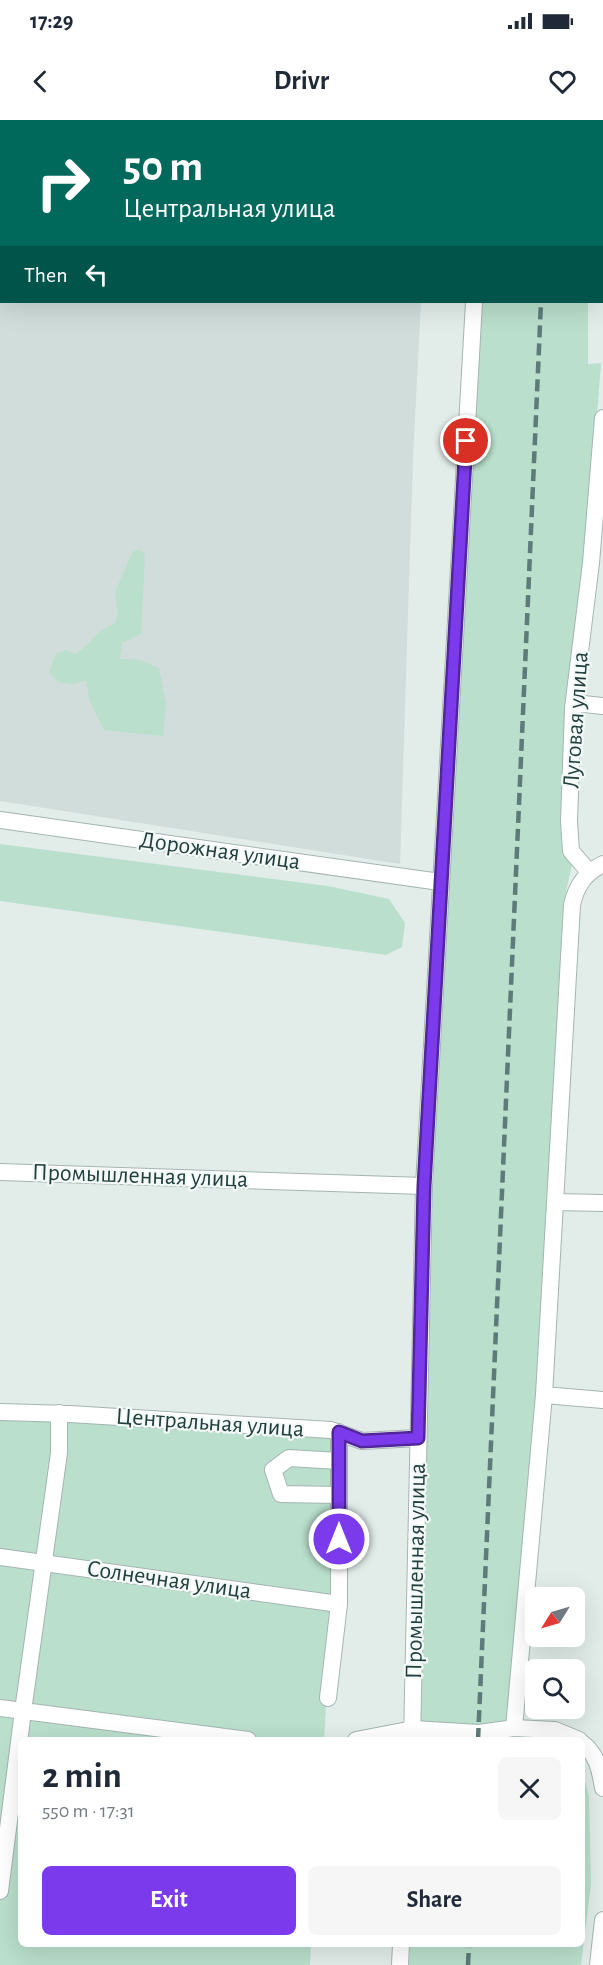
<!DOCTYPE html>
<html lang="en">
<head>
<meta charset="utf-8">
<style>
  :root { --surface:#fff; --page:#f6f6f7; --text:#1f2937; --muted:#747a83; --accent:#7c3aed }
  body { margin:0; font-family:"Alegreya Sans",sans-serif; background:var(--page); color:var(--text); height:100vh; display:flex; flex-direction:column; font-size:22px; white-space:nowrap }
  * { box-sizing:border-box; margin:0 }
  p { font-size:20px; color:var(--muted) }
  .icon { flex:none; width:33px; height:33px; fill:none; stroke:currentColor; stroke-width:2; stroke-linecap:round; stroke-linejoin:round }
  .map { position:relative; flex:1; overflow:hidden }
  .sheet { position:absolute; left:18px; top:1617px; width:567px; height:210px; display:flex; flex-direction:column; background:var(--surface); border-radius:9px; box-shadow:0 6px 24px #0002 }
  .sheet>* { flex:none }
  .guide { position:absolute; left:0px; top:0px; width:603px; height:183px; box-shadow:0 6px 24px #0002; background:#00695c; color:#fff; overflow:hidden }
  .needle { width:39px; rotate:233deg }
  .tools { position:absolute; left:525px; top:1467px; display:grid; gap:12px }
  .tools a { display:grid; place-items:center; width:60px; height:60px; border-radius:9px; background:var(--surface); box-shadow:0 6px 24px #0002; font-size:30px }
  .pin { position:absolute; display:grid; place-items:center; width:51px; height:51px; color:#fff; margin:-26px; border:3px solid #fff; border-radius:50%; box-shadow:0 2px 6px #0007 }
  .me { position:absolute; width:66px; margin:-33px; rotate:0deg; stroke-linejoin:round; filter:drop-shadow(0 0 4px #0008) }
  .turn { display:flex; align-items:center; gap:21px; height:126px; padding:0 24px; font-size:27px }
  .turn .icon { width:78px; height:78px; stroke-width:2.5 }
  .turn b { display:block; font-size:42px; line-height:51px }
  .then { display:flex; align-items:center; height:57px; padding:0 24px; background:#0003; gap:12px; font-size:22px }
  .round { display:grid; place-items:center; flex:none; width:63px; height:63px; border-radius:9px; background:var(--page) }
  .overview { display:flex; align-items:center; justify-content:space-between; height:102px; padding:0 24px }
  h1 { font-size:36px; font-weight:600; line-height:45px }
  .action { display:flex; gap:12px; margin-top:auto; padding:12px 24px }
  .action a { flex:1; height:69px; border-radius:9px; background:var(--accent); color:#fff; font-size:24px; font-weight:600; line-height:69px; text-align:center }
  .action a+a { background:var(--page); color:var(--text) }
  .status { display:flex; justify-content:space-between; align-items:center; height:42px; padding:0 30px; background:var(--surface); direction:ltr }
  .status svg { height:16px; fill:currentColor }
  header { display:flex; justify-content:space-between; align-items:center; height:78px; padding:0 24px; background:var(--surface); font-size:27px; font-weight:600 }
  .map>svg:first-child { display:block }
  .built { fill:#d0ddda }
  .green { fill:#badfcc }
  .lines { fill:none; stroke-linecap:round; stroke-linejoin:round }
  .minor-casing { stroke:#a4b5b3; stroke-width:18 }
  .minor { stroke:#fff; stroke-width:16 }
  .rail { stroke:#5c7b79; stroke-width:4.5; stroke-dasharray:12 6; stroke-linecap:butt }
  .route-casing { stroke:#51269a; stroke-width:15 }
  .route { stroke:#7c3aed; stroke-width:10 }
  .labels { text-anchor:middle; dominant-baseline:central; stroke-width:4.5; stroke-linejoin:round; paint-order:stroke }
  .street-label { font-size:24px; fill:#213f3d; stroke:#f3f9f7 }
</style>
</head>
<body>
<div class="status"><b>17:29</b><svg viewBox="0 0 49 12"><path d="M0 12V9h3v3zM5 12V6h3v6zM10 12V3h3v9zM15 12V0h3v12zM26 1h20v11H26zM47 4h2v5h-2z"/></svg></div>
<header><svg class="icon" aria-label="back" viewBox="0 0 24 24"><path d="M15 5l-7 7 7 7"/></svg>Drivr<svg class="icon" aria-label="heart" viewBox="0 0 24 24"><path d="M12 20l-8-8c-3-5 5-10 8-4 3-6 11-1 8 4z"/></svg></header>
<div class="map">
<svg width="603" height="1845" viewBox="0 0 603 1845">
  <rect width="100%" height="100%" fill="#e2edea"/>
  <path class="built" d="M0,0H430L2,2V182H421L413,338L400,744L0,681Z"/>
  <path class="green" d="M491,0H603V81L602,83V2H490Z
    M480,182H588V244L601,243L586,435L573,740L564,781L535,1291L507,1603L475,1608L419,1603L438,884Z
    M140,430L145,435L141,514L122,523L120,539L140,540L159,548L166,584L163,616L104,610L90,582L86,561L72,564L58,562L49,553L56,534L66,530L75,534C92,525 95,510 115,504L118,491L115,472L133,431Z
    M0,724L328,766L389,779L405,803L402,827L386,835L0,781Z
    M0,1299L342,1316L324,1620H21V1824H311L310,1845H0Z
    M582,1650L589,1676L591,1764L581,1845H409L410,1824H582Z"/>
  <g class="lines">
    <g class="minor-casing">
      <path id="minor" d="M483,2V0
        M574,583L603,586
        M0,700L440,762
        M589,752L571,731L569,701L573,588L591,443L603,298
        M0,1052L424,1066
        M555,1082L603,1083
        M544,1275L603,1280
        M0,1292L70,1294L331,1310L362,1321L418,1318
        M339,1375L281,1374L273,1350L289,1338L339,1341
        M0,1437L339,1484
        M328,1578L339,1484V1312
        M0,1588L248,1620
        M514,1608L544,1275L572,785C576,766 585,753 603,744
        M356,1620L413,1609L479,1613L514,1608L555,1610L579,1620
        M412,1620L424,1066L474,182
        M582,1623C597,1634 600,1650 603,1668
        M0,1771L23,1591L59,1333V1293
        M400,1845L401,1824
        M598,1845L603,1800"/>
    </g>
    <use href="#minor" class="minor"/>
    <path class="rail" d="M8,2L10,0
      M549,2V0
      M478,1620L541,182
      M468,1845L469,1824"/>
  </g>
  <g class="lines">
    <g class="route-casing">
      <path id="route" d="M339,1419V1312L362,1321L418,1318L424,1066L466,321"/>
    </g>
    <use href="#route" class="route"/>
  </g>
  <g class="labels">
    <g class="street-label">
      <text transform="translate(576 600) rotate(-86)">Луговая улица</text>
      <text transform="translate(220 731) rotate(8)">Дорожная улица</text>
      <text transform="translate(140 1056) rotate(2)">Промышленная улица</text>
      <text transform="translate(210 1303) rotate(4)">Центральная улица</text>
      <text transform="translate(416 1451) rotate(-89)">Промышленная улица</text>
      <text transform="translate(169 1460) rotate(8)">Солнечная улица</text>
    </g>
  </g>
</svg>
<div class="tools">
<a><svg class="needle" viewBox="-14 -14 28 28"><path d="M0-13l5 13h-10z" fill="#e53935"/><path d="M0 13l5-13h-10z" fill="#747a83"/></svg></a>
<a><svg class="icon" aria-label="search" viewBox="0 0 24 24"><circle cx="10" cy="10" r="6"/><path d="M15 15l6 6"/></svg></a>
</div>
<div class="pin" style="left:466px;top:321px;background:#d93025"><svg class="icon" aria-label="arrive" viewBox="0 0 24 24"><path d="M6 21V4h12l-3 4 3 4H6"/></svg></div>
<svg class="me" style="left:339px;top:1419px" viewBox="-20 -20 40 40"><circle r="17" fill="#7c3aed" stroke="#fff" stroke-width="3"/><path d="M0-11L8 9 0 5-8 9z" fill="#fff"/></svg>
<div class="guide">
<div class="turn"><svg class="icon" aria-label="right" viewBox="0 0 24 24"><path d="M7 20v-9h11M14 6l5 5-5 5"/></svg><div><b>50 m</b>Центральная улица</div></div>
<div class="then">Then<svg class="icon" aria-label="left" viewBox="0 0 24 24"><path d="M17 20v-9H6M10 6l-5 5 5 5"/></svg></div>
</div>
<section class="sheet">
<div class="overview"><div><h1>2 min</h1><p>550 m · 17:31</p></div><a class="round"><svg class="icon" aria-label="close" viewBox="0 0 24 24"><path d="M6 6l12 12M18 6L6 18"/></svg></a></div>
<div class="action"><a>Exit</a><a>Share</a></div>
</section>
</div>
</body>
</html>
